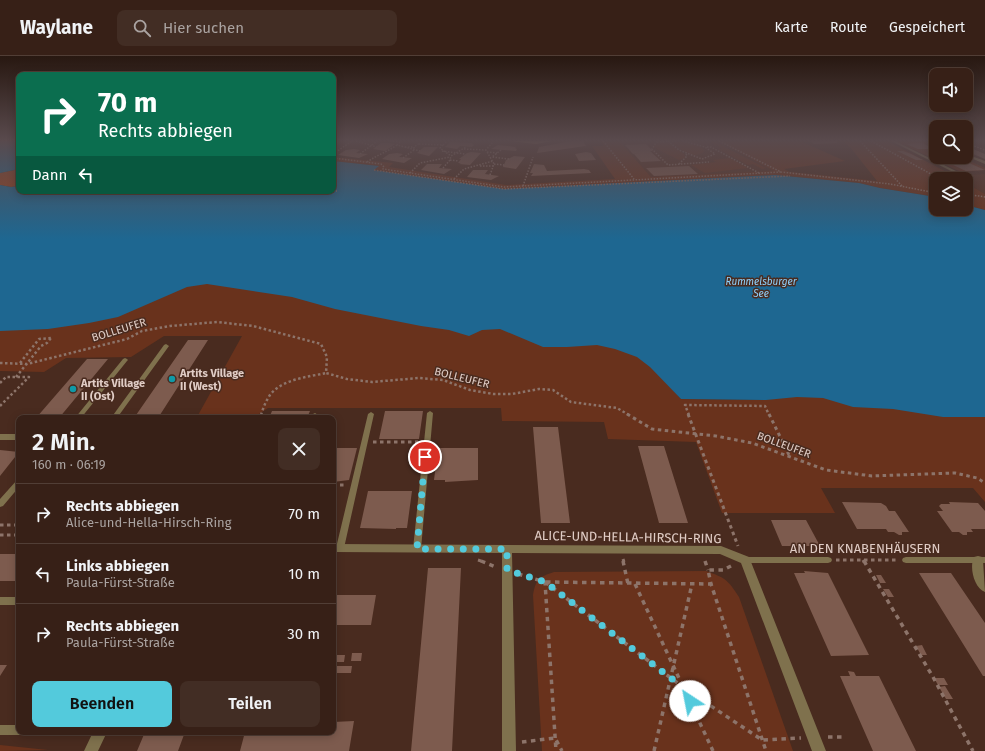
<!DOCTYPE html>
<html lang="de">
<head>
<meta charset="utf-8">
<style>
  :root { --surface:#372017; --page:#422d24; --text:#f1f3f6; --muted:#aaa3a1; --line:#513e36; --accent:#53cadc }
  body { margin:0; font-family:"Fira Sans",sans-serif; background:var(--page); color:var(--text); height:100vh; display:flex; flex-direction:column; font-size:15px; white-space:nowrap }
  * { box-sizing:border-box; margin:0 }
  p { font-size:13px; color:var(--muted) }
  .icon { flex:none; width:22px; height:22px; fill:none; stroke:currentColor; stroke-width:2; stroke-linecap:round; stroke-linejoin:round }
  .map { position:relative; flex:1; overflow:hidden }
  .sheet { position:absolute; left:16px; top:359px; width:320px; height:320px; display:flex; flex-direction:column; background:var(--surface); border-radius:8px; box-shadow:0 2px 10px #0003,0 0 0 1px var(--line) }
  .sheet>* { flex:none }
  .guide { position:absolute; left:16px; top:16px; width:320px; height:122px; border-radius:8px; box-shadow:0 2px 10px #0003,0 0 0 1px var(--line); background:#0b6e4f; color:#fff; overflow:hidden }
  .tools { position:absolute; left:929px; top:12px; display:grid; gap:8px }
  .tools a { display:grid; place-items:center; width:44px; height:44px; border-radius:8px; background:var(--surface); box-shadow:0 2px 10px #0003,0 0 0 1px var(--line); font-size:20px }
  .pin { position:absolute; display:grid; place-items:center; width:34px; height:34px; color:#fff; margin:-17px; border:2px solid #fff; border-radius:50%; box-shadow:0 1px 4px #0007 }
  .me { position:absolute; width:44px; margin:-22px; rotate:326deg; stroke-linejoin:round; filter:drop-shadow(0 0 3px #0008) }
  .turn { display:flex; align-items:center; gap:14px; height:84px; padding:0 16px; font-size:18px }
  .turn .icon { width:52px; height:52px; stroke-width:2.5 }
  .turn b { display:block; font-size:28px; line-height:34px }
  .then { display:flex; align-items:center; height:38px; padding:0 16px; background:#0003; gap:8px; font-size:15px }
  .round { display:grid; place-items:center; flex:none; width:42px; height:42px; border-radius:8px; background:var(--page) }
  .summary { display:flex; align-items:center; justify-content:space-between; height:68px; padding:0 16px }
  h1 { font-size:24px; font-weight:600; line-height:30px }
  .action { display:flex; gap:8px; margin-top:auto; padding:8px 16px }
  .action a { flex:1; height:46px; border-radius:8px; background:var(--accent); color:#111; font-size:16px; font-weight:600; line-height:46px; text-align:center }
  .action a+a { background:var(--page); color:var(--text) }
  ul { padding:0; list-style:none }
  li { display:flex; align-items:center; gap:12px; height:60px; padding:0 16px; border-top:1px solid var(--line) }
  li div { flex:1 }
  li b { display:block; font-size:15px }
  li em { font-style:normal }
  header { display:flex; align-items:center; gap:24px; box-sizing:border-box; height:56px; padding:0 20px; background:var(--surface); border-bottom:1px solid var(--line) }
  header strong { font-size:19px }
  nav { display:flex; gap:22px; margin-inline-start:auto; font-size:14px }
  .search { width:280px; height:36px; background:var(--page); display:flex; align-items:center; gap:10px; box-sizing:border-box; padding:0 14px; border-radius:8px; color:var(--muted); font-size:15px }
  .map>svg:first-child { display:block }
  .built { fill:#553021 }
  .green { fill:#69321c }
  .forest { fill:#94421f }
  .water { fill:#1e6791 }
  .building { fill:#7d5b4e }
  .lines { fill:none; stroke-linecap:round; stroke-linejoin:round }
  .path-far3 { stroke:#8d746a; stroke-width:1.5; stroke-dasharray:1.5 1.5; stroke-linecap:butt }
  .path-far2 { stroke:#8d746a; stroke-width:2.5; stroke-dasharray:2.5 2.5; stroke-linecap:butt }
  .path-far1 { stroke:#8d746a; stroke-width:3; stroke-dasharray:3.5 3.5; stroke-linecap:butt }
  .path { stroke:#8d746a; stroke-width:3.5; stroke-dasharray:4.5 4.5; stroke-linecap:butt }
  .lane { fill:#7f714d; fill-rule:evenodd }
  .street { fill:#7f714d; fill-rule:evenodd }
  .secondary { fill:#a89258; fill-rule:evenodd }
  .route { stroke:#53cadc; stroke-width:7; stroke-dasharray:0 12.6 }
  .culture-dot { fill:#0f9aa8; stroke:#492b1f; stroke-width:1.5 }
  .labels { text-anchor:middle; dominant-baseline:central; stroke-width:3; stroke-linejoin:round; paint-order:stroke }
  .far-water-label { font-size:10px; font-style:italic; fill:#8fd0fb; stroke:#492b1f }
  .street-label { font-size:11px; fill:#e1cdc6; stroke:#492b1f }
  .poi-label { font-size:11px; font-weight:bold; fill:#e1cdc6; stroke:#492b1f; text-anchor:start }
  .near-street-label { font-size:13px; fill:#e1cdc6; stroke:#492b1f }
</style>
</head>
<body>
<header>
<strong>Waylane</strong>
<div class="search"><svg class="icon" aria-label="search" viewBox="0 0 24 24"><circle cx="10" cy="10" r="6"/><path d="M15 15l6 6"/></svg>Hier suchen</div>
<nav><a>Karte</a><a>Route</a><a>Gespeichert</a></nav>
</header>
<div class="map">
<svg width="985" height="695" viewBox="0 0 985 695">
  <rect width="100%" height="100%" fill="#492b1f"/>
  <path class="built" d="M718,85L775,115L651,121L619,86Z
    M985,118V138L966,127V123H960L955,120Z"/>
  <path class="green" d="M601,85H623L620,86L651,121L774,115L718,85H800L845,105L784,113L790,116L877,125L850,91L843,85H887L960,123H936V141L880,132L859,127L775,119L504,133L374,114L378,110L333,105V101L393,107L389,111L506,129L615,123L592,90H604Z
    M681,85L701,91L705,95C694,104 682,95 673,87Z
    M709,85H713L766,112L762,113L753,108L748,109L718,93L722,92Z
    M896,85H925L936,90V101H961L985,112V114L961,116Z
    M658,87H669L684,98L685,102L679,104L653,91Z
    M730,102L748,112L705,117L691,109L716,106L713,104Z
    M966,127L985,138V154L966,149Z
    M204,222L488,268L639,295L681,343L766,344L780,337L985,357V446L973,432H821L835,457H722L696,386L608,383L604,366L502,365L501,352H268L256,360L197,361L242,280H164L131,301L66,302L44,316L0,315V263Z
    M706,515C726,522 728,524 739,541L793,695H542L533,539C536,523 539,521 554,516Z
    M0,689L48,694L0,695Z"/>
  <path class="forest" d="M19,113V130L11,131L0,129V117Z"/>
  <path class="water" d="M0,85H19V113L0,117Z
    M333,105L379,110L374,114L504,133L775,119L859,127L880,132L936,141V153H966V149L985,154V361H943L893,353L853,351L823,342L797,341L766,344L681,343L650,311L637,301L615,293L597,289L567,291H543L500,273L482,274L469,280L449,274L421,270L335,253L292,241L207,228L187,231L118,261L89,267L48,273L0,275V129L11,131L19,130V135H333Z"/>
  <path class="building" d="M572,85H583L586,90L537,97L539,91Z
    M810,85H837V87L814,88Z
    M450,86L473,87L472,88L474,89L472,91L460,90L457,93L445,91Z
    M381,87H389L395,88L385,95L373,93Z
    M922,87L935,93H918L906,88Z
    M646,88L653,95H650L661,105L641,106L634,98L639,97L633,98L625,89Z
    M498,89L516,91L515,92L517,93L516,95L491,93Z
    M966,90L985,98V103L966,95Z
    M424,91H438L429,100L417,97Z
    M354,93L360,94L356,97L368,98L359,102L338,99L346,94Z
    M897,95H903L911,98L923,104H916Z
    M471,96L481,97L470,109L459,108L461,107H458L461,103H459L467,97Z
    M586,96L591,97L596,104L579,105L575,98Z
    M397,97L403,98L399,101L412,102L404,107L382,103L389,98Z
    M936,97V101H955L959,103L941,104L927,98Z
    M514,100L525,101L516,113L503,111L506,104Z
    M969,107L985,114L966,115L951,108Z
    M427,108H442L439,112L452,113L444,118L421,114Z
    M534,108L544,109L547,115L584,113L589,114L591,117L531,120L533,117H530Z
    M689,110L698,118L654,120L646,112Z
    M473,114H488L485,118L499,120L491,124L467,121Z
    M188,284H208L158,362H134Z
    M87,303H108L59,362H36Z
    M272,355H310L307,362H269Z
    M385,355H423L419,383H379Z
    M533,371H558L570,467H541Z
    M638,390H664L688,467H659Z
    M333,392H357L349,424L333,426Z
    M438,392H478V424L445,426V424H434Z
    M0,394L19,396L0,420Z
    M368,435H412L407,472H396V473L360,472Z
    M842,446L881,447L886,450L889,455H895L909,476H902V479H899L894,476H888L886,473H857Z
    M949,446L978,447L985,455V473H971L973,476H967V479H963L959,476H952L937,455H943L939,450L941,448H950Z
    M771,464H806L820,490H782Z
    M0,498H19V525H0Z
    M428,512H461L452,695H411Z
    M804,515L828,517L869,599L831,600L794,517H805Z
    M919,517H951L985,567V620H983Z
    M876,519H881L886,527H880Z
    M883,533H889L894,541H888Z
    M333,539H376L371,569H333Z
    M922,589L927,599H921L916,590Z
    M352,597H362L361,605H351Z
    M336,599H345L344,606H334Z
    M0,609H7L0,620Z
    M334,610H352L351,617H333Z
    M848,615L854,616L856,620H879L916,695H873L840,620H850Z
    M934,622H944L948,629H938Z
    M945,630L953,643H946L939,631Z
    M354,665L349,695H240L245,676H333V666Z
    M145,676H185L178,695H137Z"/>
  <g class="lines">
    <path class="path-far3" d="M356,85L377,91
      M390,85L400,86
      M603,85L634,123
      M657,85L652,93L668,109L709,106
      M668,85L679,94L702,103L715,98L705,91L683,85
      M719,85L781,116L890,128L936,137
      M860,85L902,130
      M871,85L940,123
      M400,86L397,89L420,95
      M657,86L678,85
      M966,87L985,94
      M419,88L443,89L447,85
      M443,89L440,92L451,100
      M405,91H414
      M707,91H711L759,117
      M464,93L486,94
      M501,94L492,101L509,103
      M442,95L465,98
      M487,96L497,97
      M333,98L352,85
      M360,98L377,85
      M333,102L381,108L384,111L383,113L504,131L781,116
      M403,102L414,94V91L420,87
      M450,104L459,105
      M367,106C377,99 387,96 397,89
      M494,108L504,109
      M679,108L687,100L686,98
      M480,110H494
      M443,112L450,104L451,100L466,91
      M374,114L504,133L790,120
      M410,117L420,107L450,101
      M490,119L494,108L486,94L493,86
      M454,123L464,113L493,105
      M523,130L533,101
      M330,135H337
      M966,138L985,141
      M928,143H936"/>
    <path class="path-far2" d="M0,307L27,308L127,283L142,275L170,270L217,266L253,270L321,288L327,301L326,317L347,323L372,326L419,322L443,324L470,334L493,338H512L539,333L553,334L571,346L617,352L629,359
      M20,307L39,283L51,282
      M16,321L41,290L47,287L51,282
      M0,327L6,321H29L0,350
      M261,359C263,352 266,345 270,339C282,323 308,321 326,317
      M689,359L685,349L765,350L769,359"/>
    <path class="path-far1" d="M627,358L652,373L716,380L752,387L826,414L872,420L955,417L977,422L985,427
      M688,358L738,490
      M769,358L790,401
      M259,362L261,358
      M373,386H418
      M333,429H344
      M0,469H19
      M0,479H19
      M623,503L624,506
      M478,504L484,506
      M836,504H897
      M863,504L864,506"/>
    <path class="path" d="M481,505L496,511
      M623,505L628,528
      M705,505L708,514
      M864,505L933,621L973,695
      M731,510L723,514H708L711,528L766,695
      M518,518L545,526L556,695
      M545,526L684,632L762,684L801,682
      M546,526L711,528
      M635,528L713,695
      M828,681H842
      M522,686L555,682L562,695
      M654,695L692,528"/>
    <path class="lane" d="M891,85H895L958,116L955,117Z
      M166,288L169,290L117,362H111L164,289Z
      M125,302L127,303L128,304L127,305L81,362H75L123,303Z
      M430,355L433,357L421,493L420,495L417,496L414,495L413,493L427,357Z
      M371,356L374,358L344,492L343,494L340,495L337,494L336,492L368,358Z
      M315,357L318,359L317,362H311L313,358Z
      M19,423V431L3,450L0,451V443L17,424Z
      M745,501H828L831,502L832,504L831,506L828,507H745L742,506L741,504L742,502Z
      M906,501H985V507H906L903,506L902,504L903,502Z
      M0,541H19V549H0Z
      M0,669H19V676H23L22,677L19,679H0Z"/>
    <path class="street" d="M936,85V87L932,85Z
      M966,98L985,105V108L966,100Z
      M0,378H19V384H0Z
      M333,488L721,490L749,501L826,695H812L741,507L720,498L512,497L516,695H502V497L333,496Z
      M978,500L982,501L983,504L985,536C974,532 969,511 974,501Z
      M93,676H107L98,695H84Z"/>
    <path class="secondary" d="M510,85H552L536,88Z"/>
  </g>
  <linearGradient id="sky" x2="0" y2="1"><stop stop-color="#281811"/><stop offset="0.46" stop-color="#594a4d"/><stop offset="1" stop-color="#594a4d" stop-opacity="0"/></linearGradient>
  <rect width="985" height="183" fill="url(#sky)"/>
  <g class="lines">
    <path class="route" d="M425,401L417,493H507V514L545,526L684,632L690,645"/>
  </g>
  <g class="culture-dot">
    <circle cx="172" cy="323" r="4"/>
    <circle cx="73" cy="333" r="4"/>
  </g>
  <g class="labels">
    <g class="far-water-label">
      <text x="761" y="226">Rummelsburger<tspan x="761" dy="12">See</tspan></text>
    </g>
    <g class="street-label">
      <text transform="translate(119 274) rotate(-17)">BOLLEUFER</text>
      <text transform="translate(462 322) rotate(14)">BOLLEUFER</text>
      <text transform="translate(784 389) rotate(20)">BOLLEUFER</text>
    </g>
    <g class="poi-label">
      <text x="180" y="317">Artits Village<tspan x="180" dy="13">II (West)</tspan></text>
      <text x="81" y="327">Artits Village<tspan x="81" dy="13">II (Ost)</tspan></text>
    </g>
    <g class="near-street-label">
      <text transform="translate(628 481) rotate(1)">ALICE-UND-HELLA-HIRSCH-RING</text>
      <text x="865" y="492">AN DEN KNABENHÄUSERN</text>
    </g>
  </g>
</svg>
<div class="tools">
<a><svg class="icon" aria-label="sound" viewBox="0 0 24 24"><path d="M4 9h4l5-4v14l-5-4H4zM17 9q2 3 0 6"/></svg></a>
<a><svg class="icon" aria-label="search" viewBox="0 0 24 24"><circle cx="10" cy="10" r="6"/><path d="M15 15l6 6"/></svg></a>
<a><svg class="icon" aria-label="layers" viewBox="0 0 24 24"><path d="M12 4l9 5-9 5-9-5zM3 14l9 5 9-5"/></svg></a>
</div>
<div class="pin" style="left:425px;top:401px;background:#d93025"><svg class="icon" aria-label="arrive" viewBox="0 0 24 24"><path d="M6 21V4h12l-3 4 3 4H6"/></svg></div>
<svg class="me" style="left:690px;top:645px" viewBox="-20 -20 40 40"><circle r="19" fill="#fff"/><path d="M0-13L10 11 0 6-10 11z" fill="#53cadc"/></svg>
<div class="guide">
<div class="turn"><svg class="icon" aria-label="right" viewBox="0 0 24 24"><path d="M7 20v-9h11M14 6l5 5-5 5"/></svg><div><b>70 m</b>Rechts abbiegen</div></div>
<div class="then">Dann<svg class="icon" aria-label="left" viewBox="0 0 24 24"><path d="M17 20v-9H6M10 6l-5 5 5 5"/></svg></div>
</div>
<section class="sheet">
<div class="summary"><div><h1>2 Min.</h1><p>160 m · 06:19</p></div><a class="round"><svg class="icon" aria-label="close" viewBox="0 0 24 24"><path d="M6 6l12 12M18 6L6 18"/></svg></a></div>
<ul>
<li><svg class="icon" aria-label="right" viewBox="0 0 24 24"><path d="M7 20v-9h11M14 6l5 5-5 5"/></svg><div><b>Rechts abbiegen</b><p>Alice-und-Hella-Hirsch-Ring</p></div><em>70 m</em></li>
<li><svg class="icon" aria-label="left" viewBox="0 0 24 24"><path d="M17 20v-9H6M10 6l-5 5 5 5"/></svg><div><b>Links abbiegen</b><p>Paula-Fürst-Straße</p></div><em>10 m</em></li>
<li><svg class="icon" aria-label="right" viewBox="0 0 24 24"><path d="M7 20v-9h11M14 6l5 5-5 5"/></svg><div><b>Rechts abbiegen</b><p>Paula-Fürst-Straße</p></div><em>30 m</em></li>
</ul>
<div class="action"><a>Beenden</a><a>Teilen</a></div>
</section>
</div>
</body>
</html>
